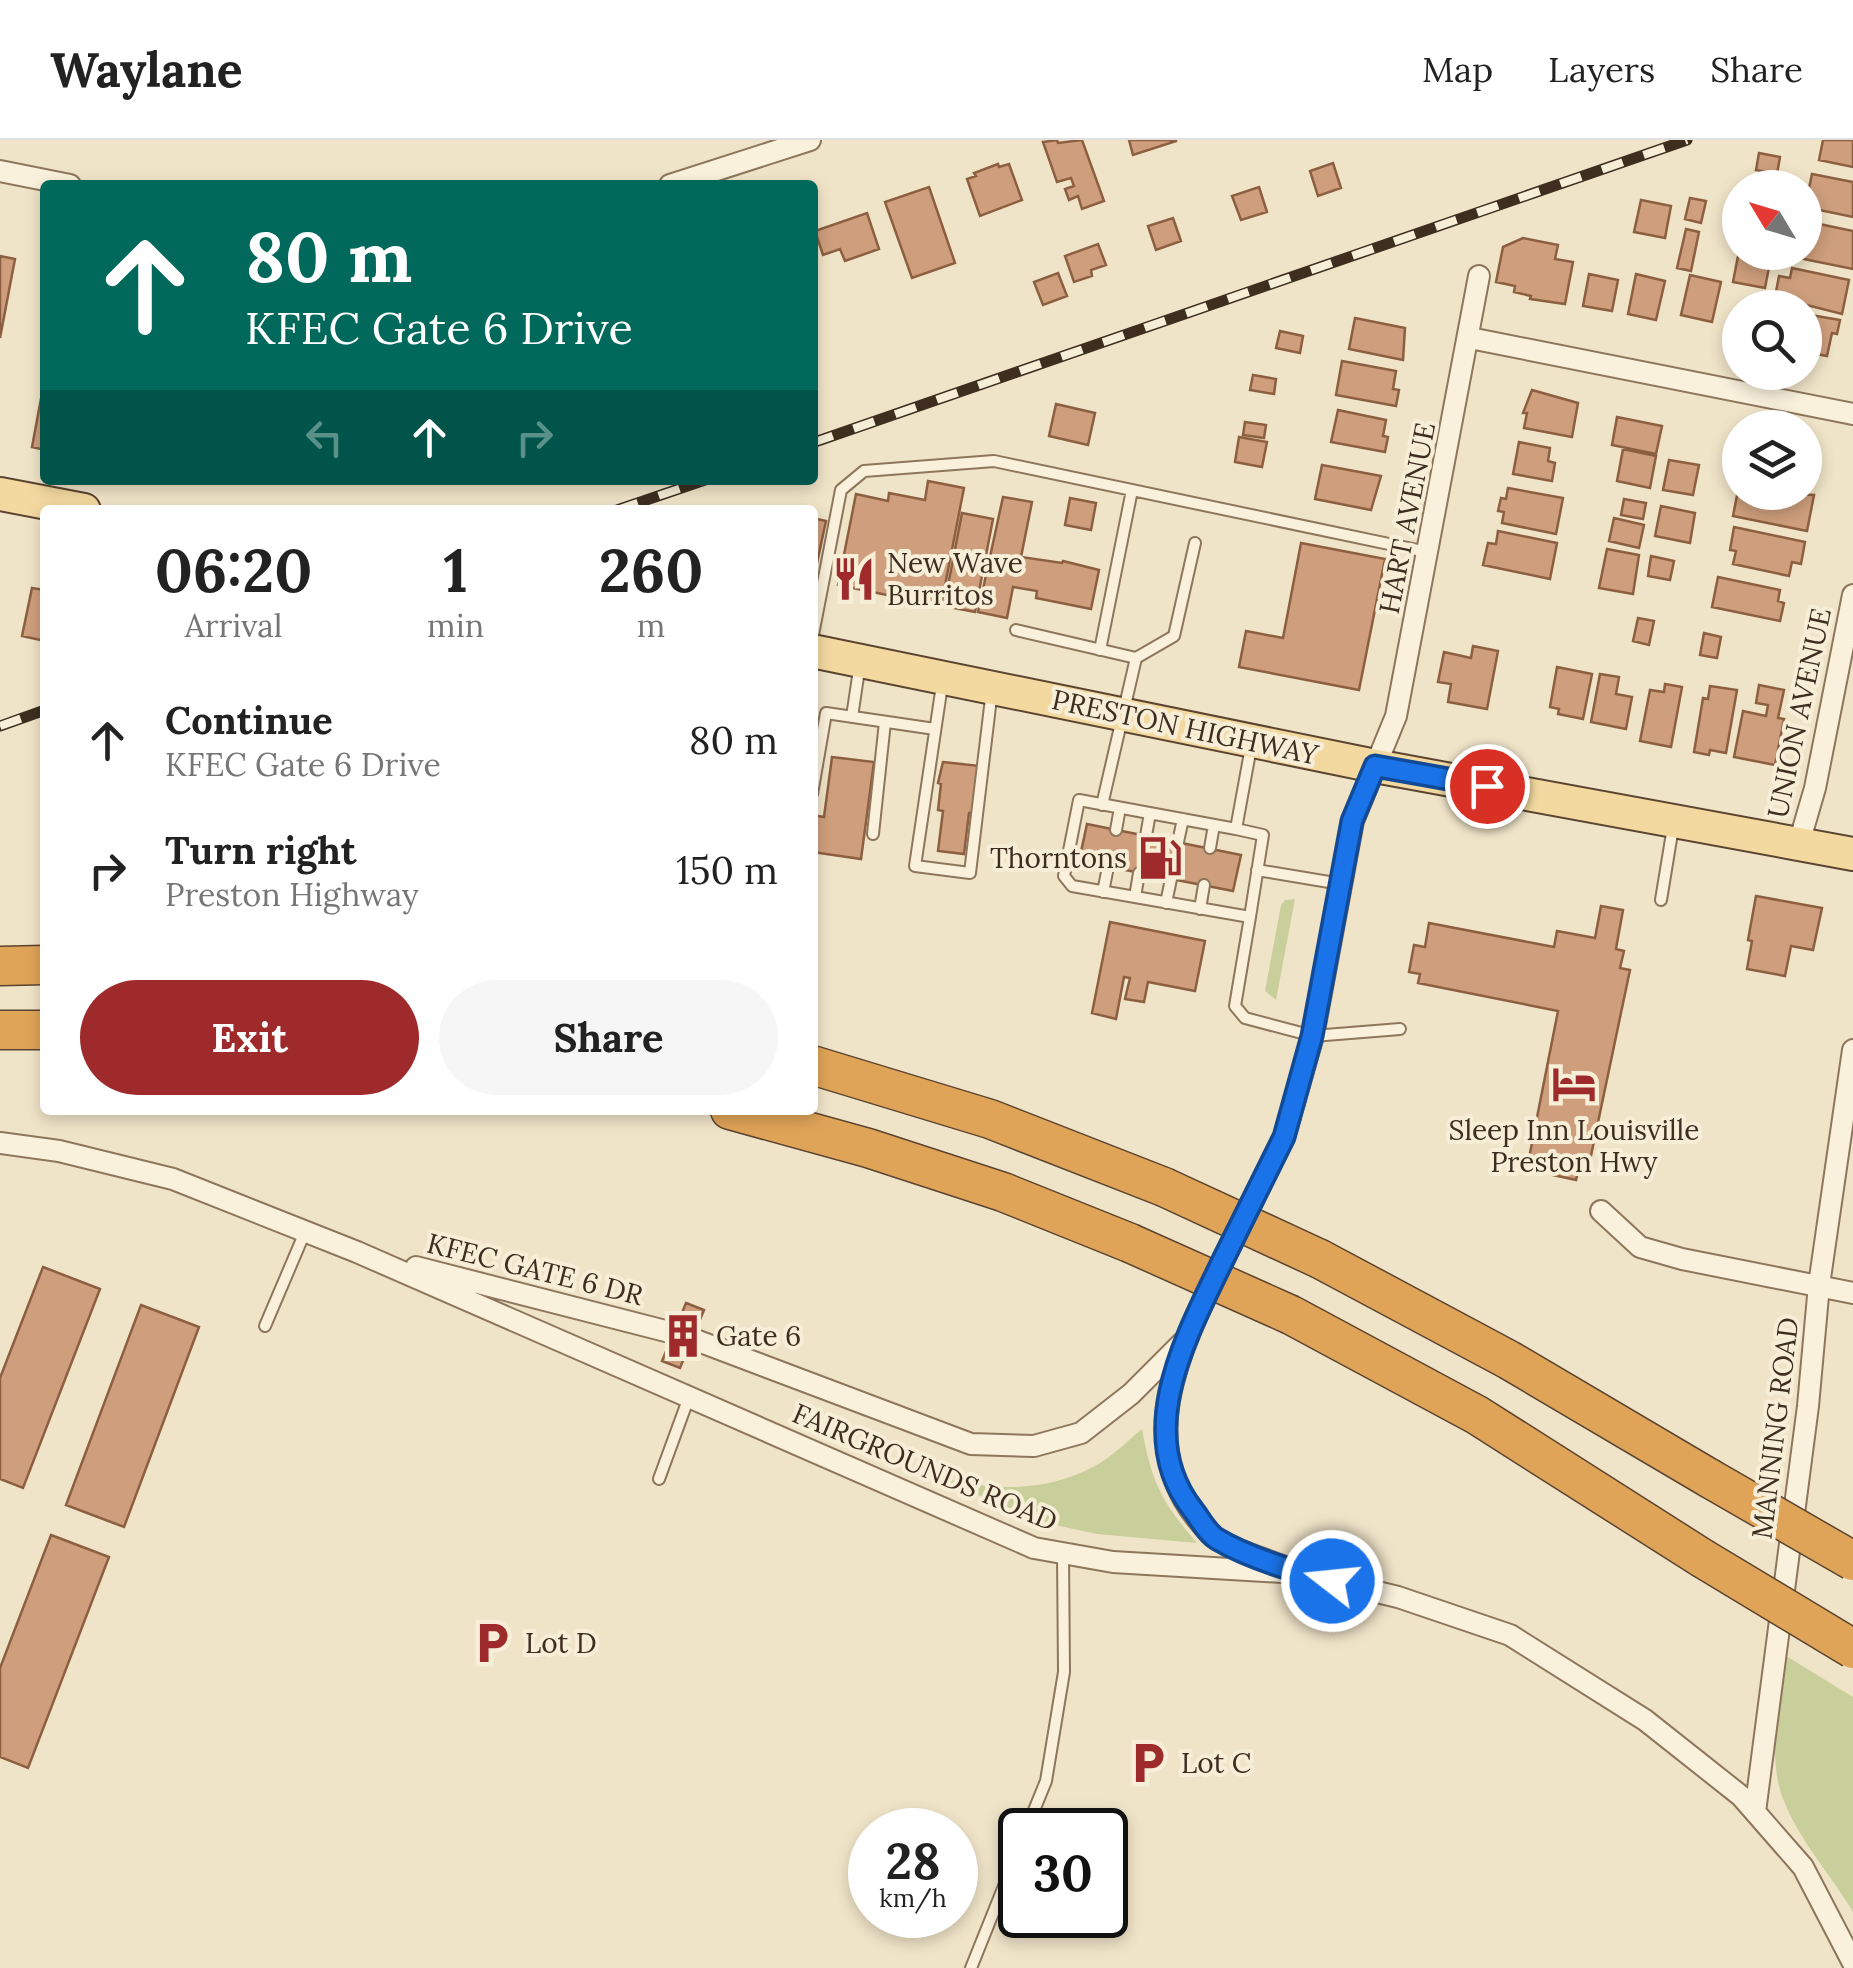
<!DOCTYPE html>
<html lang="en">
<head>
<meta charset="utf-8">
<style>
  :root { --surface:#fff; --page:#f6f6f6; --text:#222; --muted:#767676; --line:#e0e0e0; --accent:#9e2a2b }
  body { margin:0; font-family:Lora,serif; background:var(--page); color:var(--text); height:100vh; display:flex; flex-direction:column; font-size:38px; white-space:nowrap }
  * { box-sizing:border-box; margin:0 }
  p { font-size:32px; color:var(--muted) }
  .icon { flex:none; width:55px; height:55px; fill:none; stroke:currentColor; stroke-width:2; stroke-linecap:round; stroke-linejoin:round }
  .map { position:relative; flex:1; overflow:hidden }
  .side { position:absolute; left:40px; top:365px; width:778px; height:610px; display:flex; flex-direction:column; background:var(--surface); border-radius:10px; box-shadow:0 5px 15px #0003 }
  .side>* { flex:none }
  .hud { position:absolute; left:40px; top:40px; width:778px; height:305px; border-radius:10px; box-shadow:0 5px 15px #0003; background:#00695c; color:#fff; overflow:hidden }
  .needle { width:65px; rotate:308deg }
  .tools { position:absolute; left:1722px; top:30px; display:grid; gap:20px }
  .tools a { display:grid; place-items:center; width:100px; height:100px; border-radius:50%; background:var(--surface); box-shadow:0 5px 15px #0003; font-size:50px }
  .speed { position:absolute; left:848px; top:1668px; display:flex; gap:20px; font-size:50px; font-weight:700; text-align:center }
  .speed>* { display:grid; place-content:center; width:130px; height:130px; border-radius:50%; background:var(--surface); box-shadow:0 5px 15px #0003; line-height:1 }
  .speed small { font-size:25px; font-weight:400 }
  .speed .limit { border:5px solid #111; border-radius:15px; background:#fff; color:#111 }
  .pin { position:absolute; display:grid; place-items:center; width:85px; height:85px; color:#fff; margin:-42px; border:5px solid #fff; border-radius:50%; box-shadow:0 2px 10px #0007 }
  .me { position:absolute; width:110px; margin:-55px; rotate:286deg; stroke-linejoin:round; filter:drop-shadow(0 0 8px #0008) }
  .turn { display:flex; align-items:center; gap:35px; height:210px; padding:0 40px; font-size:45px }
  .turn .icon { width:130px; height:130px; stroke-width:2.5 }
  .turn b { display:block; font-size:70px; line-height:85px }
  .lanes { display:flex; align-items:center; height:95px; padding:0 40px; background:#0003; justify-content:center; gap:50px; direction:ltr }
  .lanes .off { opacity:.35 }
  .eta { display:flex; justify-content:space-evenly; align-items:center; height:170px; text-align:center }
  .eta b { font-size:60px; font-weight:700; line-height:70px }
  .cta { display:flex; gap:20px; margin-top:auto; padding:20px 40px }
  .cta a { flex:1; height:115px; border-radius:60px; background:var(--accent); color:#fff; font-size:40px; font-weight:700; line-height:115px; text-align:center }
  .cta a+a { background:var(--page); color:var(--text) }
  ul { padding:0; list-style:none }
  li { display:flex; align-items:center; gap:30px; height:130px; padding:0 40px }
  li div { flex:1 }
  li b { display:block; font-size:38px }
  li em { font-style:normal }
  header { display:flex; align-items:center; gap:60px; box-sizing:border-box; height:140px; padding:0 50px; background:var(--surface); border-bottom:2px solid var(--line) }
  header strong { font-size:48px }
  nav { display:flex; gap:55px; margin-inline-start:auto; font-size:35px }
  .map>svg:first-child { display:block }
  .green { fill:#c9cf9b }
  .building { fill:#cf9f7d; stroke:#8d5f41; stroke-width:2.5 }
  .lines { fill:none; stroke-linecap:round; stroke-linejoin:round }
  .service-casing { stroke:#8d765c; stroke-width:14 }
  .minor-casing { stroke:#8d765c; stroke-width:24 }
  .primary-casing { stroke:#5b4430; stroke-width:36 }
  .motorway-casing { stroke:#5b4430; stroke-width:41 }
  .service { stroke:#faf1dc; stroke-width:10 }
  .minor { stroke:#faf1dc; stroke-width:20 }
  .primary { stroke:#f3d9a0; stroke-width:32 }
  .motorway { stroke:#e0a458; stroke-width:38 }
  .rail-casing { stroke:#3d2e20; stroke-width:11 }
  .rail { stroke:#f7eed8; stroke-width:8; stroke-dasharray:22; stroke-linecap:butt }
  .motorway-bridge-casing { stroke:#5b4430; stroke-width:41; stroke-linecap:butt }
  .motorway-bridge { stroke:#e0a458; stroke-width:38 }
  .route-casing { stroke:#114b97; stroke-width:25 }
  .route { stroke:#1a73e8; stroke-width:18 }
  .labels { text-anchor:middle; dominant-baseline:central; stroke-width:8; stroke-linejoin:round; paint-order:stroke }
  .street-label { font-size:28px; fill:#3d2e20; stroke:#f7eed8 }
  .poi-label { font-size:28px; fill:#3d2e20; stroke:#f7eed8; text-anchor:start }
</style>
</head>
<body>
<header>
<strong>Waylane</strong>
<nav><a>Map</a><a>Layers</a><a>Share</a></nav>
</header>
<div class="map">
<svg width="1853" height="1828" viewBox="0 0 1853 1828">
  <rect width="100%" height="100%" fill="#f0e4c8"/>
  <path class="green" d="M1295,759L1276,860L1265,851L1281,765L1285,760Z
    M1142,1289C1152,1343 1161,1361 1197,1403L1097,1394L1046,1383L927,1334C982,1350 1040,1355 1093,1327C1111,1318 1127,1301 1142,1289Z
    M1783,1514L1853,1557V1772C1830,1733 1795,1696 1781,1653C1768,1612 1779,1556 1783,1514Z"/>
  <path class="building" d="M1057,0L1058,3L1082,0L1104,61L1082,69L1078,56L1069,60L1065,49L1074,46L1071,38L1057,42L1043,2Z
    M1129,0H1176V1L1133,15Z
    M1823,0H1853V27L1819,20Z
    M1759,13L1780,17L1777,34L1756,30Z
    M1333,23L1341,48L1318,56L1310,31Z
    M998,24L999,27L1009,24L1022,60L980,76L967,39L976,36L974,33Z
    M1812,34L1853,42V77L1805,67Z
    M929,47L955,123L912,138L885,62Z
    M1259,47L1267,72L1241,80L1232,56Z
    M1690,58L1706,61L1701,83L1685,79Z
    M1641,60L1671,66L1665,98L1634,92Z
    M867,73L879,109L845,121L840,109L823,115L815,91Z
    M1173,78L1181,101L1156,110L1148,86Z
    M1805,81L1853,91V129L1789,116L1790,112H1805Z
    M1686,89L1699,92L1691,131L1677,128Z
    M1523,98L1558,105L1555,119L1573,122L1565,164L1530,159L1531,156L1514,152L1515,146L1496,142L1503,107Z
    M1098,104L1106,125L1091,130L1092,136L1074,142L1065,116Z
    M1739,111L1771,117L1765,148L1733,142Z
    M0,116L15,119L0,198Z
    M1792,128L1849,140L1842,174L1775,157L1779,136L1790,138Z
    M1058,133L1067,156L1043,165L1034,142Z
    M1589,134L1618,140L1612,171L1583,166Z
    M1636,134L1665,141L1656,180L1628,174Z
    M1690,135L1721,142L1712,182L1681,175Z
    M1805,174L1840,180L1837,194L1832,193L1827,216L1805,212Z
    M1355,178L1405,188L1403,220L1349,209Z
    M1280,191L1303,196L1300,213L1276,208Z
    M1342,221L1396,231L1393,249L1399,250L1396,266L1336,255Z
    M1253,235L1276,239L1274,254L1250,250Z
    M45,237V310L32,307Z
    M1532,250L1578,263L1572,297L1524,288L1527,273H1523Z
    M1056,264L1095,273L1088,305L1049,296Z
    M1338,270L1386,280L1383,296L1388,297L1385,312L1331,302Z
    M1617,277L1662,286L1656,314L1612,305Z
    M1245,282L1266,285L1264,298L1243,295Z
    M1239,297L1267,302L1262,327L1235,322Z
    M1805,300L1816,302L1808,340L1805,339Z
    M1519,302L1550,308L1548,321L1555,323L1552,341L1513,334Z
    M1623,309L1656,316L1650,348L1617,341Z
    M1669,320L1699,325L1693,355L1663,350Z
    M1322,325L1381,336L1371,370L1315,359Z
    M1740,340V352L1814,355L1807,391L1733,376Z
    M928,341L964,348L941,466L838,445L856,354L888,361L889,353L925,360Z
    M1508,348L1563,358L1556,394L1502,383L1504,372L1498,371L1501,358L1506,359Z
    M1003,357L1032,362L1021,417L1062,423L1063,421L1099,430L1091,469L1036,458L1037,451L1013,447L1007,478L978,472Z
    M1070,358L1096,363L1091,390L1065,385Z
    M1624,359L1646,363L1643,379L1621,375Z
    M1661,366L1695,373L1690,403L1655,396Z
    M962,373L993,379L975,472L944,466Z
    M812,378L826,381L814,437H812Z
    M1614,378L1644,385L1639,408L1609,401Z
    M1734,387L1805,402L1801,424L1792,422L1789,436L1733,424L1736,411L1730,410Z
    M1498,391L1557,403L1550,439L1483,425L1488,403L1496,404Z
    M1301,403L1385,419L1359,550L1239,527L1246,491L1283,498Z
    M1607,409L1639,415L1633,454L1599,448Z
    M1651,416L1674,421L1670,440L1648,436Z
    M1718,437L1780,450L1778,461L1784,463L1780,481L1712,467Z
    M32,448L45,450V501L22,496Z
    M1638,478L1654,481L1649,505L1633,501Z
    M1704,493L1721,497L1717,518L1700,515Z
    M1473,506L1498,511L1487,569L1448,562L1451,544L1438,542L1444,512L1471,518Z
    M1557,527L1592,534L1583,579L1558,574L1559,569L1550,567Z
    M1600,534L1619,537L1616,554L1632,557L1626,589L1591,582Z
    M1665,544L1682,547L1671,607L1640,601L1650,550L1664,552Z
    M1759,545L1784,550L1778,578L1784,579L1775,625L1734,617L1743,571L1766,576L1768,565L1756,563Z
    M1710,546L1737,550L1726,613L1710,610L1709,615L1694,612L1703,558L1708,559Z
    M832,617L874,622L861,719L812,712V675L824,677Z
    M943,622L980,626L975,673H969L964,714L938,711L943,671L938,670L941,644L938,643Z
    M1087,684L1241,715L1233,751L1079,721Z
    M1756,756L1822,768L1813,810L1791,806L1785,836L1747,829L1752,801L1748,800Z
    M1601,766L1623,770L1616,809L1624,811L1620,828L1630,830L1588,1030L1579,1028L1576,1040L1553,1035L1555,1023L1529,1018L1558,871L1418,843L1420,834L1409,832L1414,805L1425,807L1429,783L1554,807L1557,791L1595,798Z
    M1110,782L1205,801L1195,851L1148,842L1144,862L1125,859L1130,838L1124,837L1116,879L1092,873Z
    M43,1127L100,1149L23,1348L0,1339V1238Z
    M686,1163L704,1170L680,1228L662,1221Z
    M141,1165L199,1187L124,1387L66,1365Z
    M51,1395L109,1417L28,1628L0,1617V1528Z"/>
  <g class="lines">
    <g class="service-casing">
      <path id="service" d="M1016,490L1136,518
        M812,500L841,350L864,331L994,321L1427,412
        M1100,510L1132,350
        M942,545L915,726L970,733L992,550
        M852,577L860,523
        M812,654L826,573L935,589
        M1102,665L1136,518L1174,496L1195,403
        M1236,689L1263,695L1250,777L1072,746L1064,736L1079,660L1236,689L1251,607
        M1116,690L1120,668
        M873,694L885,582
        M1146,696L1150,673
        M1178,702L1183,679
        M1210,708L1214,685
        M1257,730L1341,744
        M1103,752L1108,727
        M1135,757L1139,733
        M1661,760L1673,687
        M1166,763L1171,739
        M1200,769L1204,745
        M1250,777L1235,866L1245,878L1313,896L1400,889
        M265,1186L305,1092
        M659,1339L689,1257
        M1026,1690L1046,1641L1064,1532L1063,1413
        M971,1828L1020,1706"/>
    </g>
    <g class="minor-casing">
      <path id="minor" d="M0,31L70,45
        M670,45L810,0
        M1470,198L1853,274
        M1799,703L1815,648L1853,455
        M0,1003L59,1011L173,1039L357,1112L1034,1408L1113,1422L1298,1433L1398,1457L1510,1495L1645,1580L1741,1656L1803,1727L1853,1823
        M1601,1071L1640,1107L1682,1119L1853,1153
        M416,1127L685,1196L971,1304L1034,1306L1081,1293L1131,1254L1182,1203
        M1282,1426C1263,1418 1225,1408 1212,1395C1126,1313 1180,1208 1223,1121C1243,1079 1264,1038 1284,997L1313,896L1353,681L1396,576L1479,136
        M1755,1672L1808,1266L1819,1145L1853,910"/>
    </g>
    <g class="primary-casing">
      <path id="primary" d="M0,354L84,370
        M812,511L1375,626L1853,714"/>
    </g>
    <g class="motorway-casing">
      <path id="motorway" d="M0,826L45,825
        M0,890H45
        M812,925L990,979L1164,1047
        M730,970L868,1008L1003,1052L1130,1103
        M1320,1119L1509,1220L1709,1338
        M1291,1175L1477,1275L1702,1418"/>
    </g>
    <use href="#service" class="service"/>
    <use href="#minor" class="minor"/>
    <use href="#primary" class="primary"/>
    <use href="#motorway" class="motorway"/>
    <g class="rail-casing">
      <path id="rail" d="M812,303L1687,0
        M617,370L705,340
        M0,586L45,570"/>
    </g>
    <use href="#rail" class="rail"/>
    <g class="motorway-bridge-casing">
      <path id="motorway-bridge" d="M1164,1047L1320,1119
        M1130,1103L1291,1175
        M1709,1338L1853,1421
        M1702,1418L1853,1509"/>
    </g>
    <use href="#motorway-bridge" class="motorway-bridge"/>
  </g>
  <g class="lines">
    <g class="route-casing">
      <path id="route" d="M1332,1441C1296,1432 1249,1418 1217,1399C1207,1393 1200,1379 1193,1370C1132,1293 1187,1195 1223,1120C1243,1079 1264,1038 1284,997L1312,896L1352,681L1375,626L1487,646"/>
    </g>
    <use href="#route" class="route"/>
  </g>
  <defs>
    <g id="restaurant-bare" transform="scale(3.45)"><path d="M-5-6h1v4h1v-4h1v4h1v-4h1v5L-1.5 .5V6h-2V.5L-5-1ZM5-6V6H3V1.5H1.5Q1.5-4 5-6Z" fill="#9e2a2b" stroke="#f7eed8" stroke-width="2.5" paint-order="stroke"/></g>
    <g id="fuel-bare" transform="scale(3.45)"><path d="M-5.5-6h7V0h2V4h1.3V-2.5L3-4.5l.8-.8L6-3V5H2.5V1h-1V6h-7ZM-4.2-4.7v3.2H.2V-4.7Z" fill="#9e2a2b" stroke="#f7eed8" stroke-width="2.5" paint-order="stroke"/></g>
    <g id="hotel-bare" transform="scale(3.45)"><path d="M-6-4.5h1.5V1H6V5H4.5V3h-9V5H-6ZM-4 0a1.8 1.8 0 1 1 3.6 0ZM.5 0V-2.5h3Q6-2.5 6 0Z" fill="#9e2a2b" stroke="#f7eed8" stroke-width="2.5" paint-order="stroke"/></g>
    <g id="building-bare" transform="scale(3.45)"><path d="M-4-6H4V6H1V3H-1V6H-4ZM-2.5-4.3h1.7v1.8h-1.7ZM.8-4.3h1.7v1.8H.8ZM-2.5-1h1.7V.8h-1.7ZM.8-1h1.7V.8H.8Z" fill="#9e2a2b" stroke="#f7eed8" stroke-width="2.5" paint-order="stroke"/></g>
    <g id="parking-bare" transform="scale(3.45)"><path d="M-3.5-5.5H1a3.5 3.5 0 0 1 0 7H-1V5.5H-3.5ZM-1-3.4V-.6H.8a1.4 1.4 0 0 0 0-2.8Z" fill="#9e2a2b" stroke="#f7eed8" stroke-width="2.5" paint-order="stroke"/></g>
  </defs>
  <g fill-rule="evenodd">
    <use href="#restaurant-bare" x="854" y="439"/>
    <use href="#fuel-bare" x="1160" y="718"/>
    <use href="#hotel-bare" x="1574" y="944"/>
    <use href="#building-bare" x="683" y="1196"/>
    <use href="#parking-bare" x="492" y="1503"/>
    <use href="#parking-bare" x="1148" y="1623"/>
  </g>
  <g class="labels">
    <g class="street-label">
      <text transform="translate(1407 378) rotate(-79)">HART AVENUE</text>
      <text transform="translate(1799 573) rotate(-78)">UNION AVENUE</text>
      <text transform="translate(1185 587) rotate(12)">PRESTON HIGHWAY</text>
      <text transform="translate(535 1129) rotate(14)">KFEC GATE 6 DR</text>
      <text transform="translate(1775 1288) rotate(-83)">MANNING ROAD</text>
      <text transform="translate(925 1327) rotate(23)">FAIRGROUNDS ROAD</text>
    </g>
    <g class="poi-label">
      <text x="887" y="423">New Wave<tspan x="887" dy="32">Burritos</tspan></text>
      <text x="1127" y="718" text-anchor="end">Thorntons</text>
      <text x="1574" y="990" text-anchor="middle">Sleep Inn Louisville<tspan x="1574" dy="32">Preston Hwy</tspan></text>
      <text x="716" y="1196">Gate 6</text>
      <text x="525" y="1503">Lot D</text>
      <text x="1181" y="1623">Lot C</text>
    </g>
  </g>
</svg>
<div class="tools">
<a><svg class="needle" viewBox="-14 -14 28 28"><path d="M0-13l5 13h-10z" fill="#e53935"/><path d="M0 13l5-13h-10z" fill="#767676"/></svg></a>
<a><svg class="icon" aria-label="search" viewBox="0 0 24 24"><circle cx="10" cy="10" r="6"/><path d="M15 15l6 6"/></svg></a>
<a><svg class="icon" aria-label="layers" viewBox="0 0 24 24"><path d="M12 4l9 5-9 5-9-5zM3 14l9 5 9-5"/></svg></a>
</div>
<div class="speed"><div>28<small>km/h</small></div><div class="limit">30</div></div>
<div class="pin" style="left:1487px;top:646px;background:#d93025"><svg class="icon" aria-label="arrive" viewBox="0 0 24 24"><path d="M6 21V4h12l-3 4 3 4H6"/></svg></div>
<svg class="me" style="left:1332px;top:1441px" viewBox="-20 -20 40 40"><circle r="17" fill="#1a73e8" stroke="#fff" stroke-width="3"/><path d="M0-11L8 9 0 5-8 9z" fill="#fff"/></svg>
<div class="hud">
<div class="turn"><svg class="icon" aria-label="ahead" viewBox="0 0 24 24"><path d="M12 20V5M6 11l6-6 6 6"/></svg><div><b>80 m</b>KFEC Gate 6 Drive</div></div>
<div class="lanes"><svg class="icon off" aria-label="left" viewBox="0 0 24 24"><path d="M17 20v-9H6M10 6l-5 5 5 5"/></svg><svg class="icon" aria-label="ahead" viewBox="0 0 24 24"><path d="M12 20V5M6 11l6-6 6 6"/></svg><svg class="icon off" aria-label="right" viewBox="0 0 24 24"><path d="M7 20v-9h11M14 6l5 5-5 5"/></svg></div>
</div>
<section class="side">
<div class="eta">
<div><b>06:20</b><p>Arrival</p></div>
<div><b>1</b><p>min</p></div>
<div><b>260</b><p>m</p></div>
</div>
<ul>
<li><svg class="icon" aria-label="ahead" viewBox="0 0 24 24"><path d="M12 20V5M6 11l6-6 6 6"/></svg><div><b>Continue</b><p>KFEC Gate 6 Drive</p></div><em>80 m</em></li>
<li><svg class="icon" aria-label="right" viewBox="0 0 24 24"><path d="M7 20v-9h11M14 6l5 5-5 5"/></svg><div><b>Turn right</b><p>Preston Highway</p></div><em>150 m</em></li>
</ul>
<div class="cta"><a>Exit</a><a>Share</a></div>
</section>
</div>
</body>
</html>
